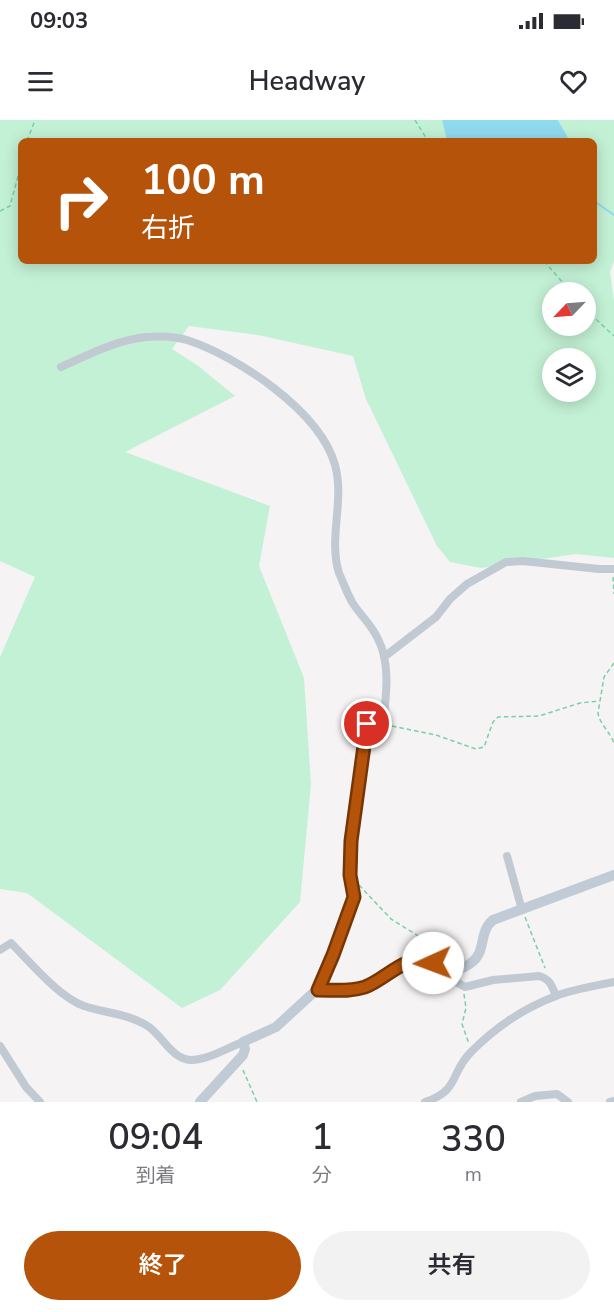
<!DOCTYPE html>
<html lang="ja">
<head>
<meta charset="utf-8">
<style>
  :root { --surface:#fff; --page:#f2f2f3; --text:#2b2b33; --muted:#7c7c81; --accent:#b45309 }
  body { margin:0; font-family:"Nunito Sans","Noto Sans JP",sans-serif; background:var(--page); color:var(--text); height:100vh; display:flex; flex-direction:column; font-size:22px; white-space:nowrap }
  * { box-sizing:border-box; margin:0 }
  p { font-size:20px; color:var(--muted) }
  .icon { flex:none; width:33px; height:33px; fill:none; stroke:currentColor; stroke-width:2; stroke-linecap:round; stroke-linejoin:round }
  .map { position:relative; height:982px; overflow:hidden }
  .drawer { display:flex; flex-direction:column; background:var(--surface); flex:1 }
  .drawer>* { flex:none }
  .top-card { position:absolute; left:18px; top:18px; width:579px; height:126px; border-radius:9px; box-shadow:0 3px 15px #0003; background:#b45309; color:#fff; overflow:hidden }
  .needle { width:39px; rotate:245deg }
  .controls { position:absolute; left:542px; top:162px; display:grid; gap:12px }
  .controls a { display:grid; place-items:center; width:54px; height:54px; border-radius:50%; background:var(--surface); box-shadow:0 3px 15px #0003; font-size:30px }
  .pin { position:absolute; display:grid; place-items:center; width:51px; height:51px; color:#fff; margin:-26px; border:3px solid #fff; border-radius:50%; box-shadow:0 2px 6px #0007 }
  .me { position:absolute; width:66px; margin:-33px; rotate:268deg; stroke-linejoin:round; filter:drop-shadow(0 0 4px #0008) }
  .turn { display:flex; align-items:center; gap:21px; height:126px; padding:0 24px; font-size:27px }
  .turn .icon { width:78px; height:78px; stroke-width:2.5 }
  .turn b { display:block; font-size:42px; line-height:51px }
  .eta { display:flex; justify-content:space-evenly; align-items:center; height:102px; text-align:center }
  .eta b { font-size:36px; font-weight:600; line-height:42px }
  .cta { display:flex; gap:12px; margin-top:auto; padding:12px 24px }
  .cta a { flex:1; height:69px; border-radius:36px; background:var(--accent); color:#fff; font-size:24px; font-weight:600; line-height:69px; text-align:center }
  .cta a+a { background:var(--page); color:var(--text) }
  .status { display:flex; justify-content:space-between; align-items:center; height:42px; padding:0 30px; background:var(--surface); direction:ltr }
  .status svg { height:16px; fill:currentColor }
  header { display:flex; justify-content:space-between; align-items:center; height:78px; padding:0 24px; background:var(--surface); font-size:27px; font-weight:600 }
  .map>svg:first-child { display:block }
  .green { fill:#c3f1d5; fill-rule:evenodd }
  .water { fill:#90daee }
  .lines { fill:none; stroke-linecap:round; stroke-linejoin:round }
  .stream { stroke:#90daee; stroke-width:2 }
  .path { stroke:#7ad0a6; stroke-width:1.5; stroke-dasharray:4.5 3; stroke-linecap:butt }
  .street { stroke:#c1cad2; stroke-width:8 }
  .secondary { stroke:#c1cbd6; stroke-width:10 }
  .route-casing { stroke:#753606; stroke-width:15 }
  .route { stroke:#b45309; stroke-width:10 }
</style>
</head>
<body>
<div class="status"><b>09:03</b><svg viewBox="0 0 49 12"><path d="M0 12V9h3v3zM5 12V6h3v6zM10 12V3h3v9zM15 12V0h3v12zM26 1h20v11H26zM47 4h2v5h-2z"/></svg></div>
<header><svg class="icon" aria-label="menu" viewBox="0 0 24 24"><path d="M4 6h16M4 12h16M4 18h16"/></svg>Headway<svg class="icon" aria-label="heart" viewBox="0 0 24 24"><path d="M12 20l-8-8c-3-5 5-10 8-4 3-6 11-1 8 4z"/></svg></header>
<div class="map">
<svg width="614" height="982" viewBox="0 0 614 982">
  <rect width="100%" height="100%" fill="#f5f3f3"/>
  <path class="green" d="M0,0H442L447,21H21V141H594V21H570L558,0H614V141L610,152L614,181V438L576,434L481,448L450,442L437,426L366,279L353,236L258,215L189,206L172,229L197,245L235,276L125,332L270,386L259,446L304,558L311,664L300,782L220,870L182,888L27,773L0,769V537L35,457L0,441ZM552,172H585V206H552ZM552,238H585V272H552Z"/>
  <path class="water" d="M442,0H558L570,21H447Z"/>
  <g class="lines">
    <path class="stream" d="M594,81L614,95"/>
    <path class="path" d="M415,0L428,21
      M27,21L35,0
      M0,91L10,86L21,45
      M544,141L571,172
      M585,189L614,216
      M613,457L614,474
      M614,543L604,557L598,593C599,603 610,612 614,623
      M392,606L436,615L476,629L484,627L493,602L498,597L539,596L580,583L600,581
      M359,765L391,799L420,817L424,830
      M525,797L545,848
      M464,874L466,888L462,904L469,924
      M243,950L257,982"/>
    <path class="street" d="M61,247C88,235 116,220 146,217C159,216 174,216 187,220C237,236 320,291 335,345C345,380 328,418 339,453C343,462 347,473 352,482C360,495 372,505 378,519C391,544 386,577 383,604H367L351,721L350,755L354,777L333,835L318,870
      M384,537L436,497L450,479L467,464L506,442L523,441L599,449H614
      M507,736L522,790
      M0,830L11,823C30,842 59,877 84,886C105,893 130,894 149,907C163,917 172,939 191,940C208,940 227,928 243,922
      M453,852L458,863L465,867L493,860L539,856C550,859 552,866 556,876
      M0,926L26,967L40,982
      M425,982C461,970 449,953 472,931C496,907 524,888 556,876C574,869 595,866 614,862
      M521,982L535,976L557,974L568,982
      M610,982L614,981"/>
    <path class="secondary" d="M200,982L243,935L245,929L243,922L276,907L313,873C329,865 350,874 368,866C386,858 404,836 425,839C447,843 440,863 471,843C487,832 478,812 493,800L614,755"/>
  </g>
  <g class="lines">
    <g class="route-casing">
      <path id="route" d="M367,604L351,721L350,755L354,777L333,835L318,870C334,870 350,872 365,867C387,859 409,830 433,843"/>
    </g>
    <use href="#route" class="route"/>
  </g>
</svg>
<div class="controls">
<a><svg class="needle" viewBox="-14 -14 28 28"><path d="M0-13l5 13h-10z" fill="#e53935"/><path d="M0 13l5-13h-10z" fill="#7c7c81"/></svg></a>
<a><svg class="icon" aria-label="layers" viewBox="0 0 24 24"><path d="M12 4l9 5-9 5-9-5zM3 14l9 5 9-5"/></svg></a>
</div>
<div class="pin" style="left:367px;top:604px;background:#d93025"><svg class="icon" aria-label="arrive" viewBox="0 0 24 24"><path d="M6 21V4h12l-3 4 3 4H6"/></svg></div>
<svg class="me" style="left:433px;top:843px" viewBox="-20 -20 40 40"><circle r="19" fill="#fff"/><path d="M0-13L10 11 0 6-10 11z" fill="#b45309"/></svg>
<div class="top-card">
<div class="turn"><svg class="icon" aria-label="right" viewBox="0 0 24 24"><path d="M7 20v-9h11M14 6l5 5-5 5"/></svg><div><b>100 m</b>右折</div></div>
</div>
</div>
<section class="drawer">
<div class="eta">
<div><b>09:04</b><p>到着</p></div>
<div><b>1</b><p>分</p></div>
<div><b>330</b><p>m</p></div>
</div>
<div class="cta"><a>終了</a><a>共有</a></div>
</section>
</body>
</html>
